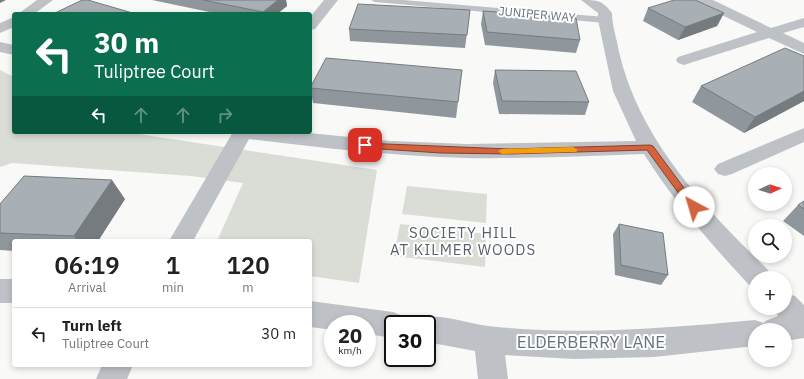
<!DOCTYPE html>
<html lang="en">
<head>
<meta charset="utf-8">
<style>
  :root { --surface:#fff; --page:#f6f6f6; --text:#222; --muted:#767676; --line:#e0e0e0 }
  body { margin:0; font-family:"IBM Plex Sans",sans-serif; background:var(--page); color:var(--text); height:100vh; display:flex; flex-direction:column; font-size:15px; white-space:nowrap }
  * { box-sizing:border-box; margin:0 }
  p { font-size:13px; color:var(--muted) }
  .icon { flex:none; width:22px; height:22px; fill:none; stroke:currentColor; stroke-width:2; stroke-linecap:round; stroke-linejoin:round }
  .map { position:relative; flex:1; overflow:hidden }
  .panel { position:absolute; left:12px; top:239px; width:300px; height:128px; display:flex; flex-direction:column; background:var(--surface); border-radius:4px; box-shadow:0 2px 6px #0003 }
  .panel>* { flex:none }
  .hud { position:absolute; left:12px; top:12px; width:300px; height:122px; border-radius:4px; box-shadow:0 2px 6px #0003; background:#0b6e4f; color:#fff; overflow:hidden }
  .needle { width:26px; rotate:86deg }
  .buttons { position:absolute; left:748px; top:167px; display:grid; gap:8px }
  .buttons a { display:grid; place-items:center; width:44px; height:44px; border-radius:50%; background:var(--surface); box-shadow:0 2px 6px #0003; font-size:20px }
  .speed { position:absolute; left:324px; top:315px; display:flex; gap:8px; font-size:20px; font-weight:700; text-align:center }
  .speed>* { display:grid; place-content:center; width:52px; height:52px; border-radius:50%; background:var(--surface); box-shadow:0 2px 6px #0003; line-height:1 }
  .speed small { font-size:10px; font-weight:400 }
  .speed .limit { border:2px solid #111; border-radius:6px; background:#fff; color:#111 }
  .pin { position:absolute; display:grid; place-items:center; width:34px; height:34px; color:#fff; margin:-17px; border-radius:8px; box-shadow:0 2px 6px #0006 }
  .me { position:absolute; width:44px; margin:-22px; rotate:321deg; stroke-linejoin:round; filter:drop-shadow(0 0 3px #0008) }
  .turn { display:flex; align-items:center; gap:14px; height:84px; padding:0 16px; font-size:18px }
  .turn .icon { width:52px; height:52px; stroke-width:2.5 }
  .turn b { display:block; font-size:28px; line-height:34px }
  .lanes { display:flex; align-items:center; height:38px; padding:0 16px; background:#0003; justify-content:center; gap:20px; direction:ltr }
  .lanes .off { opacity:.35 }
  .eta { display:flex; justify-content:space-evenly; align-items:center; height:68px; text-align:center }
  .eta b { font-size:24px; font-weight:600; line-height:28px }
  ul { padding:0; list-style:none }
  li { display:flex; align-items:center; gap:12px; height:52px; padding:0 16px; border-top:1px solid var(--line) }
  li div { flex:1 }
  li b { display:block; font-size:15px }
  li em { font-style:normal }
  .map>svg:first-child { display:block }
  .green { fill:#d9ddd6 }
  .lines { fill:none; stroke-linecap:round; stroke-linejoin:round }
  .service { fill:#bec2c6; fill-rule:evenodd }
  .minor { fill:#bec2c6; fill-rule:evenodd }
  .wall { fill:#90979c }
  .shaded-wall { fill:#767b7f }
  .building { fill:#a8b0b5; stroke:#767b7f }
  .route { fill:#d2633e; stroke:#884028 }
  .slow { fill:#f59e0b }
  .labels { text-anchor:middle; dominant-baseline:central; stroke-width:4; stroke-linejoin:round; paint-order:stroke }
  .far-street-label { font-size:12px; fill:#66747e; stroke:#fff }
  .neighbourhood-label { font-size:15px; letter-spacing:1px; fill:#58626a; stroke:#fff }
  .near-street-label { font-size:17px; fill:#66747e; stroke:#fff }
</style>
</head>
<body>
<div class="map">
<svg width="804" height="379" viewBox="0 0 804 379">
  <rect width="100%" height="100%" fill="#f9f9f7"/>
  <path class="green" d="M0,70L14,77V132H125L377,170L359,283L310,276V241H217L243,183L191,176L12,163L0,167Z
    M407,186L487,194L486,223L402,214Z
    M400,224L486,234L485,267L394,256Z"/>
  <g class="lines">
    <path class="service" d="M371,0H403L605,17L609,20L605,23L375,2Z"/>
    <path class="minor" d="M37,0H53L34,14H18Z
      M324,0H338L315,29L310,30V17Z
      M581,0C598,0 602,0 612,13C612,26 617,39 619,52C640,141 705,208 768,270L772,278H755V288L750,286C711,244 674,202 644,154C585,156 525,159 466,158C393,156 321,148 249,139L193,241H169L233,132H298L391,141L466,144L636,141L613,91L598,20V13Z
      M695,0H713L771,28L804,18V27L783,33L804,43V54L769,38L690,63L684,65L678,63L676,60L678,57L757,32L697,3Z
      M14,17V27L0,33V23Z
      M0,42L14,45V55L0,52Z
      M804,128V142L732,174L725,176L718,174L714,169L718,164Z
      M0,279H14V303H0Z
      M785,293L795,296L804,305V338L785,341V330H755V346L654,357L574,359L505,355L508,379H478L475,351L427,342V324H415L417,320C438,311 466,324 488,326C577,336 666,328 755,320L764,323L765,321L778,316L773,308H785Z
      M310,301L393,312L403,316L407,324H393V338L367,334V324H333V330L310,327Z
      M102,365H133L127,379H96Z"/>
  </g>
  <path class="wall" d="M152,0H286L287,6L277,14H219Z
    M648,8L724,13L717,26L678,40L643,21Z
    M470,10L465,48L350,41L349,29Z
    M483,11L580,40L576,53L485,45L481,24Z
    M804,56V101L744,133L692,102L701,86Z
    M462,70L456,118L313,103L310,88Z
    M495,70L589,102L585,115L499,114L493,83Z
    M125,199L98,241H14V251L0,250V204Z
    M804,201V236L783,221L798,205Z
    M619,224L668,275L661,285L615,275L613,234Z"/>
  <path class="shaded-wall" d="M0,0H6L0,3Z
    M278,0H286L287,6L277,14H263V12Z
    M724,13L717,26L678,40L685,27Z
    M804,91V101L744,133L755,117Z
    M112,180L125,199L98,241H78L74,236Z"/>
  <path class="building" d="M82,0H88L136,14H53Z
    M203,0H278L263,12Z
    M674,0H695L724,13L685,27L648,8Z
    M358,4L470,10L467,35L349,29Z
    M483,11L576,18L580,40L487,32Z
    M785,48L804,56V91L755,117L701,86Z
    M326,58L462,70L458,102L310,88Z
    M495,70L576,71L589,102L502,101Z
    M24,176L112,180L74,236L0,233V204Z
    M804,201V209L798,205Z
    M619,224L663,233L668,275L621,265Z"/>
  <path class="route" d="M362,143L509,149L650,145L653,146L698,207L694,210L690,209L647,150L509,154L441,153L365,148L362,147Z"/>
  <path class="slow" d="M573,147L578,150L576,152L502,154L498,151L502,149Z"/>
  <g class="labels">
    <g class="far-street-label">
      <text transform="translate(537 14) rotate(5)">JUNIPER WAY</text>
    </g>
    <g class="neighbourhood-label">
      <text x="463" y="232">SOCIETY HILL<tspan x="463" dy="17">AT KILMER WOODS</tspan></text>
    </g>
    <g class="near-street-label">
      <text x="591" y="342">ELDERBERRY LANE</text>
    </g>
  </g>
</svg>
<div class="buttons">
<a><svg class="needle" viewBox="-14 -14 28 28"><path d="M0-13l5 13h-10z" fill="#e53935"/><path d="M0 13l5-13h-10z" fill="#767676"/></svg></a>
<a><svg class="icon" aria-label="search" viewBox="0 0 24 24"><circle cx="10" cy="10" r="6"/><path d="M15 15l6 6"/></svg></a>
<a>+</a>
<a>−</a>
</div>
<div class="speed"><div>20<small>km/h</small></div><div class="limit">30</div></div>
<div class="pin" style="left:365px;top:145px;background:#d93025"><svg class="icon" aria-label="arrive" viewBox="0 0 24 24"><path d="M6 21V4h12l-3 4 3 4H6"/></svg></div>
<svg class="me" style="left:694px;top:207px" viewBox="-20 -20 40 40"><circle r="19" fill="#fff"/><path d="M0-13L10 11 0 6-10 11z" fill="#d2633e"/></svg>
<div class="hud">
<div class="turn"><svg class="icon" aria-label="left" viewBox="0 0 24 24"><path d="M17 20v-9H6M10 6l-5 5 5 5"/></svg><div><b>30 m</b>Tuliptree Court</div></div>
<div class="lanes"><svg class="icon" aria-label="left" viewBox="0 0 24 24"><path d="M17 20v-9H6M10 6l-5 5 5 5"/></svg><svg class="icon off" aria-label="ahead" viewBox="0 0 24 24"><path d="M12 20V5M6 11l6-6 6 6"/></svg><svg class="icon off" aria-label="ahead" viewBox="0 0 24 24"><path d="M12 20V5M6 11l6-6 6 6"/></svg><svg class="icon off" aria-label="right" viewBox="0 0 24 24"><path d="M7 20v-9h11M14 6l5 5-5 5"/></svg></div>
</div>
<section class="panel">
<div class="eta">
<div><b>06:19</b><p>Arrival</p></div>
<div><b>1</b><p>min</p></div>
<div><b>120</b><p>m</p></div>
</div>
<ul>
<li><svg class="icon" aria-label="left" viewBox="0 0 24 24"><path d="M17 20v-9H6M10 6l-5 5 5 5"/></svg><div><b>Turn left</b><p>Tuliptree Court</p></div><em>30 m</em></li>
</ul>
</section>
</div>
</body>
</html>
